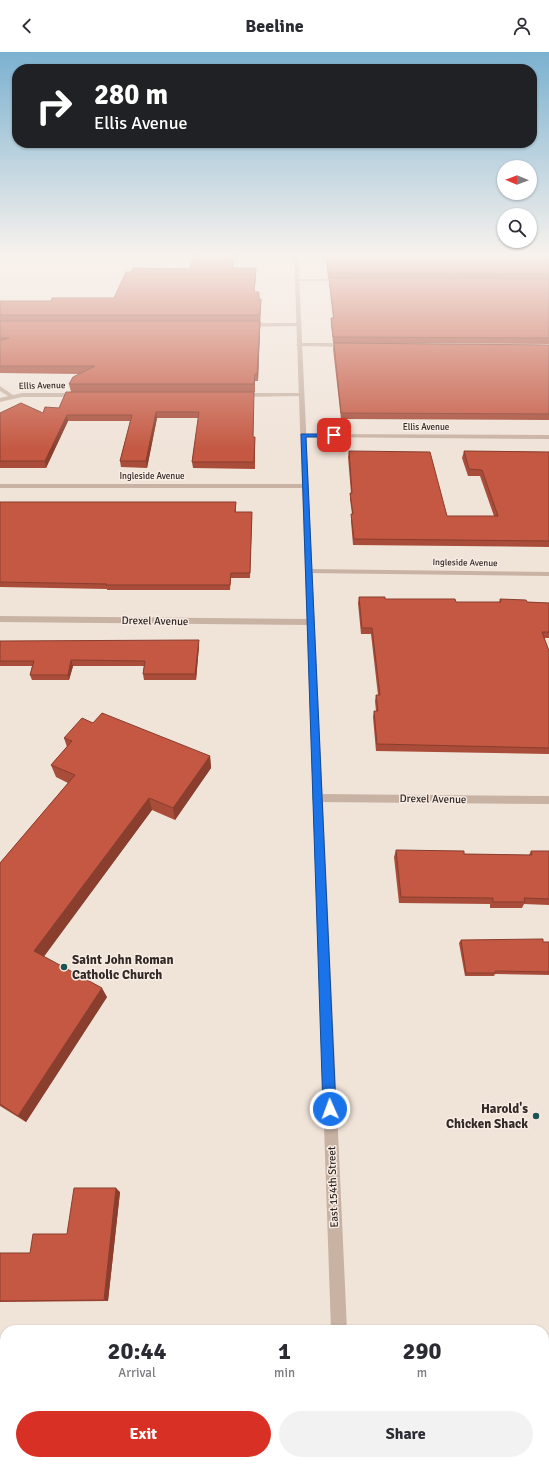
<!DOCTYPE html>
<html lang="en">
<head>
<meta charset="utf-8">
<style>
  :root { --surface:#fff; --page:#f2f2f3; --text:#2b2b33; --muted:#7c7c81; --accent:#d93025 }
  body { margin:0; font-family:Signika,sans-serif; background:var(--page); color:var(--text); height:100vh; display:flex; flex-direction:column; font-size:15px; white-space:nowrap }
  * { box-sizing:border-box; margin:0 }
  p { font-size:13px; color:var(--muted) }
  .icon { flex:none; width:22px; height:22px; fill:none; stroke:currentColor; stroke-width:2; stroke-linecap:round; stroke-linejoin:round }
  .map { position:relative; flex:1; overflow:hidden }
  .details { position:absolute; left:0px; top:1273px; width:549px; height:140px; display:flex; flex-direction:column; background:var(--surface); border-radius:16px 16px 0 0; box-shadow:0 1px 3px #0004 }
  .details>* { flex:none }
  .banner { position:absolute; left:12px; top:12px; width:525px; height:84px; border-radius:16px; box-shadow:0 1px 3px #0004; background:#202124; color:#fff; overflow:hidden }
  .needle { width:26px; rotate:271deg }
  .tools { position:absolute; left:497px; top:108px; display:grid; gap:8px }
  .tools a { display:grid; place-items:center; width:40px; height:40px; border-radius:50%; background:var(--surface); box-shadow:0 1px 3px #0004; font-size:20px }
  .pin { position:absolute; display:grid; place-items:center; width:34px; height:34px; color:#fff; margin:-17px; border-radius:8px; box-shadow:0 2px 6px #0006 }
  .me { position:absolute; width:44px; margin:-22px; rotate:358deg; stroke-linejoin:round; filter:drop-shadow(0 0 3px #0008) }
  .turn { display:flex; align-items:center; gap:14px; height:84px; padding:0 16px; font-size:18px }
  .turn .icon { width:52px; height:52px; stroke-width:2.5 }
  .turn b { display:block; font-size:28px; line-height:34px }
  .eta { display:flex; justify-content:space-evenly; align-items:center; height:68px; text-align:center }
  .eta b { font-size:24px; font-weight:700; line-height:28px }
  .cta { display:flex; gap:8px; margin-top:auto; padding:8px 16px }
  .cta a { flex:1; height:46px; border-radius:24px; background:var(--accent); color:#fff; font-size:16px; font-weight:700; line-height:46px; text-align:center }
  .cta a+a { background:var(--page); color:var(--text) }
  header { display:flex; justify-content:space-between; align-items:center; height:52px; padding:0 16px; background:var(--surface); font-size:18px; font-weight:700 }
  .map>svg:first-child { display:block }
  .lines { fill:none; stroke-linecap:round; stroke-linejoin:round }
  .minor { fill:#c8b2a4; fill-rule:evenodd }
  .tertiary { fill:#c8b2a4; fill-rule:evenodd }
  .wall { fill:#a94c39 }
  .shaded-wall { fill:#893e2e }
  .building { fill:#c45842; stroke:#893e2e }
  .route { fill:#1a73e8; stroke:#114b97 }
  .poi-dot { fill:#1c5453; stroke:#f8ede4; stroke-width:1.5 }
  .labels { text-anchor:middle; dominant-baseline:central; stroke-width:3; stroke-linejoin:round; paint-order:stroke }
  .far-street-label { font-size:9px; fill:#332926; stroke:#f8ede4 }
  .street-label { font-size:11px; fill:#332926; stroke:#f8ede4 }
  .near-poi-label { font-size:13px; font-weight:bold; fill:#332926; stroke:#f8ede4; text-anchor:start }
</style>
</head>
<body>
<header><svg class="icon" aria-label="back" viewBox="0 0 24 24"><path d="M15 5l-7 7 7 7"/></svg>Beeline<svg class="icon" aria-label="person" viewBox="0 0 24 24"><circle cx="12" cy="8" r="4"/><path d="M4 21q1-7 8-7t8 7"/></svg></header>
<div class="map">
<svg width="549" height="1413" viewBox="0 0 549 1413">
  <rect width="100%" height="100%" fill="#f0e3d8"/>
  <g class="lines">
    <path class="minor" d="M297,227H343L345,228L343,229H295Z
      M299,271L302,273L301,274L246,275L243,273L246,271Z
      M299,291H347L350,293L347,295L297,294L296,293Z
      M0,334L13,343L22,341H77L80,343L77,345H22L0,350V346L8,344L0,339Z
      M301,341L304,343L303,344L241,345L238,343L241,341Z
      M301,382L549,383V387L303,385L301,384Z
      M0,432H305L308,434L305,436H0Z
      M305,517L549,520V524L308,521H305Z
      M0,564L310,567L314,570L310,573L0,570Z
      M317,742L549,744V752L317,750L313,749L312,746L313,743Z"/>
    <path class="tertiary" d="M294,201H298L347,1278H331Z
      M335,1408H353V1413H335Z"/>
  </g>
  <path class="wall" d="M194,201H235L233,216L256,222L254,240L259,247L261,254L258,329H255V340H71L69,332L80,322L0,321V249H51L114,246L190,217Z
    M326,201H549V292L333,291L331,271V266H333L329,231V226H328Z
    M334,291L549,293V368L341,367L333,297Z
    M254,340L253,385H255V417L193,416L192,410L198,366H157L147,416L121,415L120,409L130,369H68L46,416H0V361H43L59,356Z
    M349,399L447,464H494L480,424H468L462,406L464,399L549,400V495L353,493L351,469L352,462L350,447V441H351L348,405Z
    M0,450L236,455V460L252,465L250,526H231L230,538H107V537L0,535Z
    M359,545L385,547L456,550H499L500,547L527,550L549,551V586H544L549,599V702L376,699L373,665L374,659H376L375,649L376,643H378L371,582H361L358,551Z
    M0,589L199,594L196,628H144L143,622L144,614H73L69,628H32L30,623L32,614H0Z
    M93,671L210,704L211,716L175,768L152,758L43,905L107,945L26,1070L0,1054V811L68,731L56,725L51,713L67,695L64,686Z
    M396,798L464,802L529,803L531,799H549V853L524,852L522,856H490V852L399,851L394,805Z
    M461,888L549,890V923L495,922L494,924H465L459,891Z
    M120,1140L108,1249L0,1250V1201H30L67,1182Z"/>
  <path class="shaded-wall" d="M0,201H3L0,205Z
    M234,201H235L232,222L231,216Z
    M256,216V222L254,247V240Z
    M260,269V276L258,329L257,322Z
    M156,360L157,366L147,416L146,409Z
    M67,363L68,369L46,416L45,409Z
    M199,588V594L196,628L195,622Z
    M71,608L73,614L69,628L68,623Z
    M210,704L211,716L175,768L173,756Z
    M149,746L152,758L40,910L34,899Z
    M102,936L107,945L26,1070L18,1064Z
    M116,1136L120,1140L108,1249L104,1248Z"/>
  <path class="building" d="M194,201H234L231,216H256L254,240H259V247H261L260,263H0V249H51L52,246H114L126,220H131L133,216L190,217Z
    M327,201H549V222L328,221Z
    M329,226L549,227V286L333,285L331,266H334Z
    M0,269H260L257,322H255L254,332H69L73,325L95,314H0V289L9,286H0Z
    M334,291L549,293V362L341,361Z
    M66,340H254L253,385H255L254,410H192L199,360H156L146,409H120L132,363H67L45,409H0V361L21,351L43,361L45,355L59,356Z
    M349,399L430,400L447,464H498L482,418L469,417L464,399L549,400V489L354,487L351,462H353L350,441H352Z
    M0,450H236L235,460H252L250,521H231L230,533H106L107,532L0,530Z
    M359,545H385V547H455L456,550H501L500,547L526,548L527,550L549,551V580H542L549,599V696L377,692L374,659H378L376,643H380L372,576H362Z
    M199,588L195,622H143L145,609L71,608L68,623H30L34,609H0V589Z
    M102,661L210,704L173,756L149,746L34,899L102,936L18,1064L0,1052V811L75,723L51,713L72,689L64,686L82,666L93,671Z
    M396,798L464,799V802L532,803L531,799H549V847L524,846L525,850H493V846L401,845Z
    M543,887V890H549V920L495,919L496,921H466L461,888Z
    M74,1136H116L104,1248L0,1249V1201H30L33,1182H67Z"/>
  <linearGradient id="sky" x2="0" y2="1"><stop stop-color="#7bb1d0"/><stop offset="0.51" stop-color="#f8f2ed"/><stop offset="1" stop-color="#f8f2ed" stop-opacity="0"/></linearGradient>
  <rect width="549" height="398" fill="url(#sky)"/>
  <path class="route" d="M301,382H334L337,383L334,385H306L336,1057L334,1062L330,1064L325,1062L323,1057Z"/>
  <g class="poi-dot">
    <circle cx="64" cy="915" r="4"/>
    <circle cx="536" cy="1064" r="4"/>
  </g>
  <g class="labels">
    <g class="far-street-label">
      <text transform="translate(42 334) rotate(-1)">Ellis Avenue</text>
      <text x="426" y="375">Ellis Avenue</text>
      <text x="152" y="424">Ingleside Avenue</text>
      <text transform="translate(465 511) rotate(1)">Ingleside Avenue</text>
    </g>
    <g class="street-label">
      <text transform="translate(155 569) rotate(1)">Drexel Avenue</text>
      <text transform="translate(433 747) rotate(1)">Drexel Avenue</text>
      <text transform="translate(333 1135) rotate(-92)">East 154th Street</text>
    </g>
    <g class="near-poi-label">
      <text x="72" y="908">Saint John Roman<tspan x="72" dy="15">Catholic Church</tspan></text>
      <text x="528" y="1057" text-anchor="end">Harold's<tspan x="528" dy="15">Chicken Shack</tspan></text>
    </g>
  </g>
</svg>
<div class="tools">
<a><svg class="needle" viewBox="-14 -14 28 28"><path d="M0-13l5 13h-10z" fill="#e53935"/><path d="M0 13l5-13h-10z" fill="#7c7c81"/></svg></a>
<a><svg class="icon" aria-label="search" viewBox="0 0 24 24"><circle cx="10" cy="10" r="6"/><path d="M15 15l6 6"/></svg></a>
</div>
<div class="pin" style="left:334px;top:383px;background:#d93025"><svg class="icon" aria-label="arrive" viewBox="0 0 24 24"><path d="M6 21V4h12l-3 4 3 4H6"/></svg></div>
<svg class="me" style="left:330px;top:1057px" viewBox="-20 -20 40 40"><circle r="17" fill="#1a73e8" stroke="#fff" stroke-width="3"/><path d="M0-11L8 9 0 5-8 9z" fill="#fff"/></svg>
<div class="banner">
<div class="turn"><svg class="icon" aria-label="right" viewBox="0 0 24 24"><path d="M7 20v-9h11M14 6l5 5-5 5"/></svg><div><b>280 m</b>Ellis Avenue</div></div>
</div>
<section class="details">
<div class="eta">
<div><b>20:44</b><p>Arrival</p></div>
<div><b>1</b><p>min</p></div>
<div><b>290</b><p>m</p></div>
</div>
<div class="cta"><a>Exit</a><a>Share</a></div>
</section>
</div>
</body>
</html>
